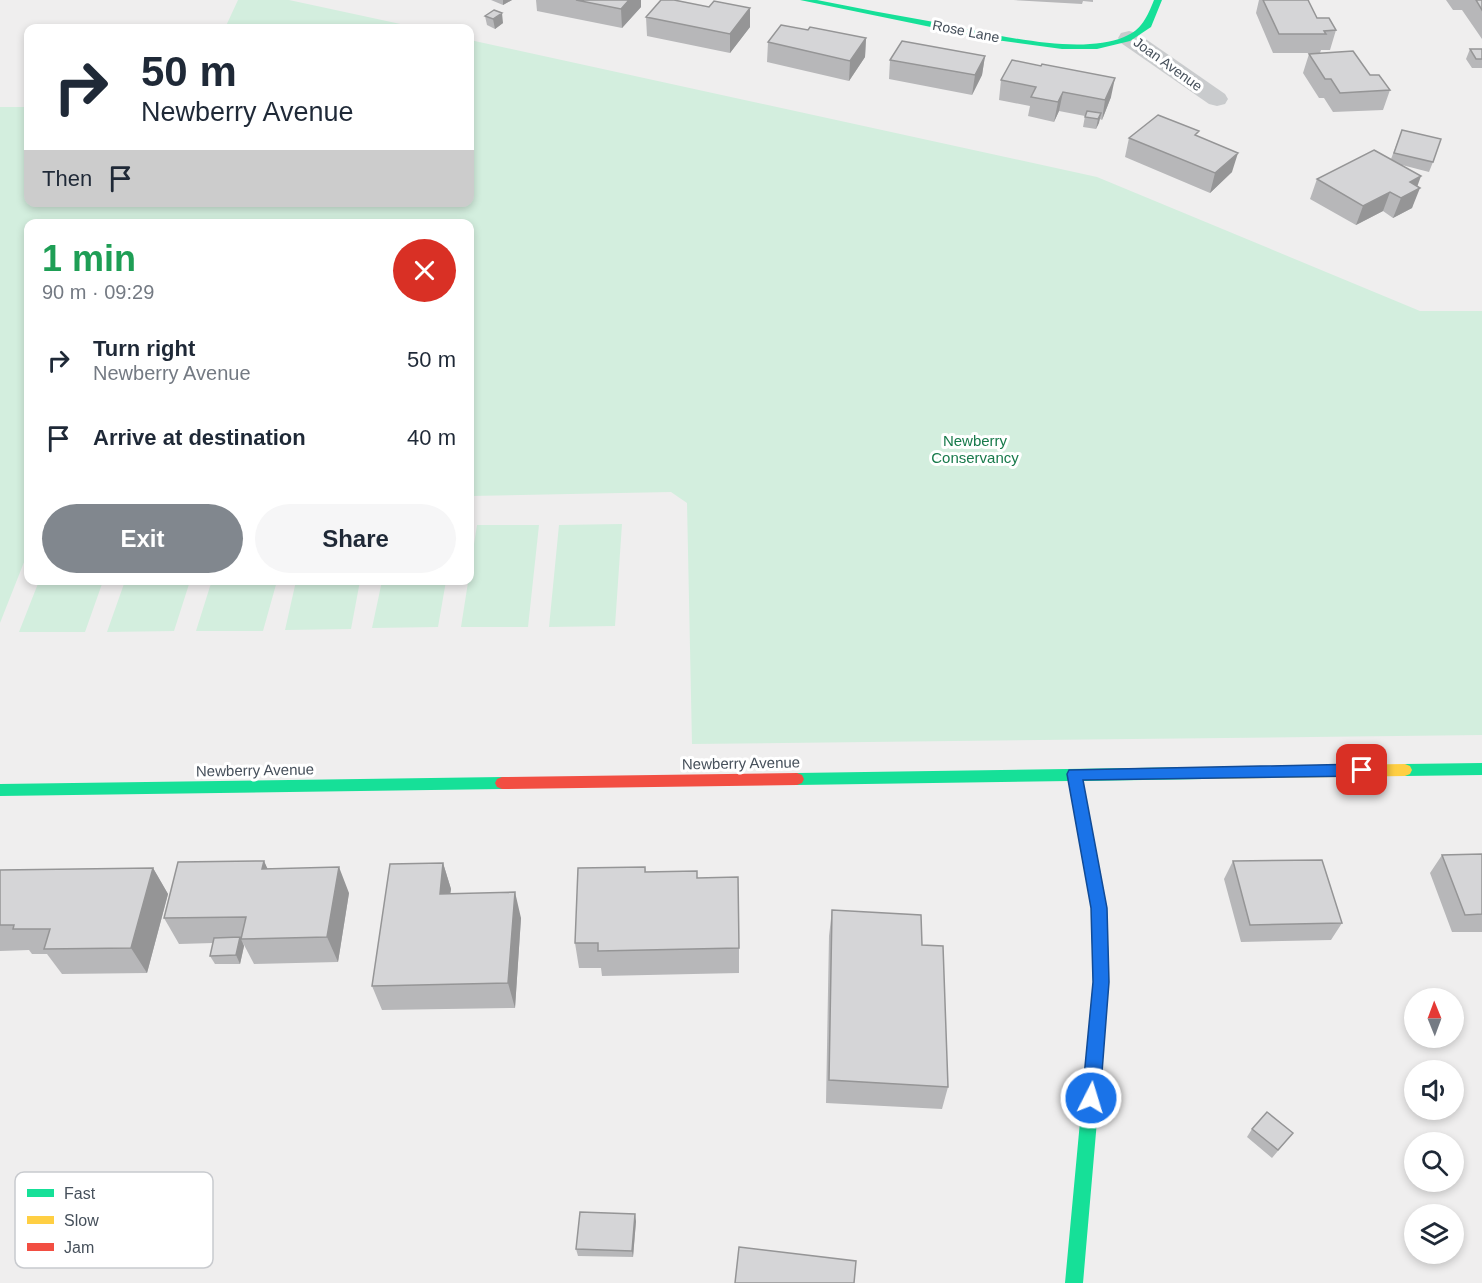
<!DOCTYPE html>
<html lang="en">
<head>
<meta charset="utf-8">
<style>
  :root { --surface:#fff; --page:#f6f6f7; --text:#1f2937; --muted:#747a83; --accent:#81878e }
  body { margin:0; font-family:Helvetica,sans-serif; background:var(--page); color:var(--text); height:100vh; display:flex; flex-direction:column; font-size:22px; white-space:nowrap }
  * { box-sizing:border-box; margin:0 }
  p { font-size:20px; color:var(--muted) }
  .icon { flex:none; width:33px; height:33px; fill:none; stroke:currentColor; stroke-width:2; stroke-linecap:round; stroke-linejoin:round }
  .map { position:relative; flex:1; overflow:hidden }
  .side { position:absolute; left:24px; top:219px; width:450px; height:366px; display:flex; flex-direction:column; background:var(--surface); border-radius:12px; box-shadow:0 3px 9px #0003 }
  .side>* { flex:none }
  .banner { position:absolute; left:24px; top:24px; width:450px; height:183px; border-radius:12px; box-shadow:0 3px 9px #0003; background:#fff; color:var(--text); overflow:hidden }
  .needle { width:39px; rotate:359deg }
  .tools { position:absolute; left:1404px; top:988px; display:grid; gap:12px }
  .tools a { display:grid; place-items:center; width:60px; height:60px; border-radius:50%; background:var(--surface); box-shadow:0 3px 9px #0003; font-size:30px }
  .pin { position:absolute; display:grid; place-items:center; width:51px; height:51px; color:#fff; margin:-26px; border-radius:12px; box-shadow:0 3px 9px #0006 }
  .me { position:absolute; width:66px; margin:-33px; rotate:5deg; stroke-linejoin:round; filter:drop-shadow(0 0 4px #0008) }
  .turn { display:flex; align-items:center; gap:21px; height:126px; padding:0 18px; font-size:27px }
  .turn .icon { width:78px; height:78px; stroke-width:2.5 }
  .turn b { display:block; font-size:42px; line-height:51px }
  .then { display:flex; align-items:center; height:57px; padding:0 18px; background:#0003; gap:12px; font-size:22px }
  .round { display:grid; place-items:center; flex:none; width:63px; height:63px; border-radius:32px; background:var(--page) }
  .head { display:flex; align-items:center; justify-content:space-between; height:102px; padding:0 18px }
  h1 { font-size:36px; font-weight:600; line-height:45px; color:#1e9e55 }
  .action { display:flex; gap:12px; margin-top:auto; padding:12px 18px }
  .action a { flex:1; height:69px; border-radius:36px; background:var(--accent); color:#fff; font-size:24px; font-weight:600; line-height:69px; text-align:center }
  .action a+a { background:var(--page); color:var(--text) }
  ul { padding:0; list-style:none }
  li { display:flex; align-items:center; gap:18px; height:78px; padding:0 18px }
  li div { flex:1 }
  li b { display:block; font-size:22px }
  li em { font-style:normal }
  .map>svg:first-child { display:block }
  .green { fill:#d3eede }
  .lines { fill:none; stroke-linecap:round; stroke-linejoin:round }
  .street { fill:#c9cbcd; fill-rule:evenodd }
  .fast { fill:#16e098; fill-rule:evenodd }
  .slow { fill:#ffcf43; fill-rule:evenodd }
  .jam { fill:#f24e42; fill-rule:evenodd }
  .wall { fill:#b7b7b9 }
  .shaded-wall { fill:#959596 }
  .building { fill:#d5d5d7; stroke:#959596; stroke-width:1.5 }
  .route { fill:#1a73e8; stroke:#114b97; stroke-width:1.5 }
  .labels { text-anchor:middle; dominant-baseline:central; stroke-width:6; stroke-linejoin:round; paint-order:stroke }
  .far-street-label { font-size:14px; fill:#46505b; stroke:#fff }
  .park-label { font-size:15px; fill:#187a4b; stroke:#fff }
  .street-label { font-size:15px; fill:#46505b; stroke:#fff }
  .key { fill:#fff; stroke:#c8cace; stroke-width:1.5 }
  .key-label { font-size:16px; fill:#46505b }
</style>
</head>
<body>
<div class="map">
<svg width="1482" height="1283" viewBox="0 0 1482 1283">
  <rect width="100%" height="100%" fill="#efeeee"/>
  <path class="green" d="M238,0H289L419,28H225Z
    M470,40L1097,177L1420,311H1482V735L692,744L687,503L671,492L470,496V224H28V552L0,623V107H28V202H470Z
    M622,524L615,626L549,627L559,525Z
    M477,525H539L528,627H461Z
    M212,580L277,581L263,631H196Z
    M39,581H103L85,632H19Z
    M125,581H190L174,631L107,632Z
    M296,581H360L351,629L285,630Z
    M382,581H446L438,627L372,628Z"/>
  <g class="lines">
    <path class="street" d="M1129,31L1137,33L1225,94L1228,99L1225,104L1217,106L1209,104L1121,43L1118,38L1121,33Z"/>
    <path class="fast" d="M800,0H817C856,8 895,15 934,22C984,32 1076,57 1124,37C1142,30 1147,17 1154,0H1162L1151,27L1130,41L1097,49H1062L989,39Z
      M1482,763V775L1405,776L1400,774L1398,770L1400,766L1405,764Z
      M1203,767L1208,769L1210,773L1208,777L1203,779L1083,781L1107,908L1109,982L1083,1283H1065L1093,982L1091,908L1069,781L797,785L792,783L790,779L792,775L797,773Z
      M502,777L507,779L509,783L507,787L502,789L0,796V784Z"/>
    <path class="slow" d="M1405,764L1410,766L1412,770L1410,774L1405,776L1203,779L1198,777L1196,773L1198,769L1203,767Z"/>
    <path class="jam" d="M797,773L802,775L804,779L802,783L797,785L502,789L497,787L495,783L497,779L502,777Z"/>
  </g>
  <path class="wall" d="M491,0H512L503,5Z
    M536,0H641V7L622,28L537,11Z
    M1013,0H1093V2L1083,1L1082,4Z
    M1259,0H1308L1317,18L1336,30L1330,50H1321L1320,53L1370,75L1390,90L1383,110L1333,112L1324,98H1319L1303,73L1309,54L1319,53H1273L1256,13Z
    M1446,0H1482V39L1462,10H1453Z
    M709,7L750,27L730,53L647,36L646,17Z
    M485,16L503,23L495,29L487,25Z
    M808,30L866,38L865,57L849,81L767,62L768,42Z
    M1470,49H1482V68H1472L1466,59Z
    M985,56L982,75L972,95L889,79L890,60Z
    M1001,80L1111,97L1102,120L1100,119L1096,129L1083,127L1085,116L1059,111L1054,122L1028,116L1030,106L999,100Z
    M1402,130L1433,162L1429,172L1402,165L1417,186L1412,208L1393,218L1383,211L1356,225L1310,199L1317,179L1391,159Z
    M1198,137L1232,172L1210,193L1125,157L1129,138Z
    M1482,854V932H1452L1430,873L1442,855Z
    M264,861L267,869L349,893L338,962L254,964L243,943L244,946L240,964H215L210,956L213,943L179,944L164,918Z
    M1233,861L1342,923L1331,940L1241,942L1224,879Z
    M443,863L451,889L450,894L521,918L515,1008L382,1010L372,986Z
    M645,867L646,872L697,878L739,948V973L602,976L601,968H579L575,943Z
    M153,868L168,894L147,973L62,974L47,954H32L29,950L0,951V870Z
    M832,910L948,1087L942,1109L826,1103L829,936Z
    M1252,1129L1293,1133L1272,1158L1247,1137Z
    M636,1221L633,1257L578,1256L576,1249Z"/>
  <path class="shaded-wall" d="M503,0H512L503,5Z
    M629,0H641V7L622,28L621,9Z
    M750,8V27L730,53V34Z
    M502,13L503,23L495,29L493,19Z
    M866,38L865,57L849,81L850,61Z
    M985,56L982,75L972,95L975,75Z
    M1115,78L1111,97L1102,120L1105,100Z
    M1063,92L1059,111L1054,122L1058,102Z
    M1101,113L1099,123L1096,129L1098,119Z
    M1238,153L1232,172L1210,193L1215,173Z
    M1421,176L1416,190L1420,188L1412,208L1393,218L1401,198L1410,182Z
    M1390,192L1383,211L1356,225L1363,206Z
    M264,861L276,887L262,869Z
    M443,863L451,889L447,920L440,894Z
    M339,867L349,893L338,962L327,937Z
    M153,868L168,894L147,973L131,948Z
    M515,892L521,918L515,1008L508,983Z
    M240,937L244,946L240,964L236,955Z
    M635,1214L636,1221L633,1257L632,1251Z"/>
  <path class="building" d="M576,0H629L621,9Z
    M661,0H674L709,7L714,1L750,8L730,34L646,17Z
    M1263,0H1308L1317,18H1329L1336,30L1324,31L1326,34H1279Z
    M1476,0H1482V10Z
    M494,10L502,13L493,19L485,16Z
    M781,25L808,30L810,27L866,38L850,61L768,42Z
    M902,41L985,56L975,75L890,60Z
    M1470,49H1482V59H1476Z
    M1353,51L1370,75H1379L1390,90L1340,93L1331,79H1325L1309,54Z
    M1012,60L1041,66L1042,64L1115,78L1105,100L1063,92L1058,102L1031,97L1036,87L1001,80Z
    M1087,111L1101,113L1098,119L1085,117Z
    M1158,115L1199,131L1195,135L1238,153L1215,173L1129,138Z
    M1402,130L1441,139L1433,162L1394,153Z
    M1374,150L1421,176L1410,182L1420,188L1401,198L1390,192L1363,206L1317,179Z
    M1482,854V914L1465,915L1442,855Z
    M1322,860L1342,923L1250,925L1233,861Z
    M264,861L262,869L339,867L327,937L241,939L246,917L164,918L178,862Z
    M443,863L440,894L515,892L508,983L372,986L390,864Z
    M645,867V872L697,871V878L738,877L739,948L598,951V943H575L578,868Z
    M153,868L131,948L44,949L50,929H13L14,925H0V870Z
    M832,910L921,915L922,945L943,946L948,1087L829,1080Z
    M240,937L236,955L210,956L214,938Z
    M1267,1112L1293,1133L1278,1150L1252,1129Z
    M580,1212L635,1214L632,1251L576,1249Z
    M739,1247L856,1261L854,1283H735Z"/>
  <path class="route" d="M1362,764L1367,766L1369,770L1367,775L1362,776L1083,780L1107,908L1109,982L1100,1098L1097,1104L1091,1106L1085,1104L1082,1098L1093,982L1091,908L1067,774L1069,770Z"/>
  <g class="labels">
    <g class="far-street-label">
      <text transform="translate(966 31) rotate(11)">Rose Lane</text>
      <text transform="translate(1168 64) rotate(36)">Joan Avenue</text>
    </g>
    <g class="park-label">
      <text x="975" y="440">Newberry<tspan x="975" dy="17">Conservancy</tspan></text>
    </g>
    <g class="street-label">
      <text transform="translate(741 763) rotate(-1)">Newberry Avenue</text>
      <text transform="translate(255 770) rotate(-1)">Newberry Avenue</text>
    </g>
  </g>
  <rect x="15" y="1172" width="198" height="96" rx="9" class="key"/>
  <rect x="27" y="1189" width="27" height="8" fill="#16e098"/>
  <rect x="27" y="1216" width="27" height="8" fill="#ffcf43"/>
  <rect x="27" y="1243" width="27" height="8" fill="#f24e42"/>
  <g class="key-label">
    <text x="64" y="1199">Fast</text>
    <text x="64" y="1226">Slow</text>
    <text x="64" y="1253">Jam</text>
  </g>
</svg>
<div class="tools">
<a><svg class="needle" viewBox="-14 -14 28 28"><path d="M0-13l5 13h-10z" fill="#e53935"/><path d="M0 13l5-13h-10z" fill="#747a83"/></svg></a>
<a><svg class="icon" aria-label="sound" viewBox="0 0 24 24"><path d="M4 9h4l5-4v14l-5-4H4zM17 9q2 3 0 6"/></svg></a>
<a><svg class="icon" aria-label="search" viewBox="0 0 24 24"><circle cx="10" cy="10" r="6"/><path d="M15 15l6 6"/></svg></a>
<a><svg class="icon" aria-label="layers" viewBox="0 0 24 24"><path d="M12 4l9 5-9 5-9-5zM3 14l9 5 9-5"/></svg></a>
</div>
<div class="pin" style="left:1362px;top:770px;background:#d93025"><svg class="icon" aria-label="arrive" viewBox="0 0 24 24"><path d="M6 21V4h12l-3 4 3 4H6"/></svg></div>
<svg class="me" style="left:1091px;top:1098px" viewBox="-20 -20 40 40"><circle r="17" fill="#1a73e8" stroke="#fff" stroke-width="3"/><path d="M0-11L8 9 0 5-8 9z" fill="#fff"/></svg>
<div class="banner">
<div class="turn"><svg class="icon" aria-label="right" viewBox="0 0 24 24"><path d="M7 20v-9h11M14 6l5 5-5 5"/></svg><div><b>50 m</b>Newberry Avenue</div></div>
<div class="then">Then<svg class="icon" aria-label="arrive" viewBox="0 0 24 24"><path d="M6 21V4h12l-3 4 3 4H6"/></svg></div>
</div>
<section class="side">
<div class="head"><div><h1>1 min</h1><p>90 m · 09:29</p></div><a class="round" style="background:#d93025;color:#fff"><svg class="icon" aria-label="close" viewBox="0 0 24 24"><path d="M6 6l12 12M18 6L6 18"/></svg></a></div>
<ul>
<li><svg class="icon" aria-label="right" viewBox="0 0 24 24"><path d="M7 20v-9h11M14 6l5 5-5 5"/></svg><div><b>Turn right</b><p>Newberry Avenue</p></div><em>50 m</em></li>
<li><svg class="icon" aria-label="arrive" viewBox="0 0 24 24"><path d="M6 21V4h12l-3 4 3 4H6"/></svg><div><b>Arrive at destination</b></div><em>40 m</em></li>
</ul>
<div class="action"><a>Exit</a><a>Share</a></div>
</section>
</div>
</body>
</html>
